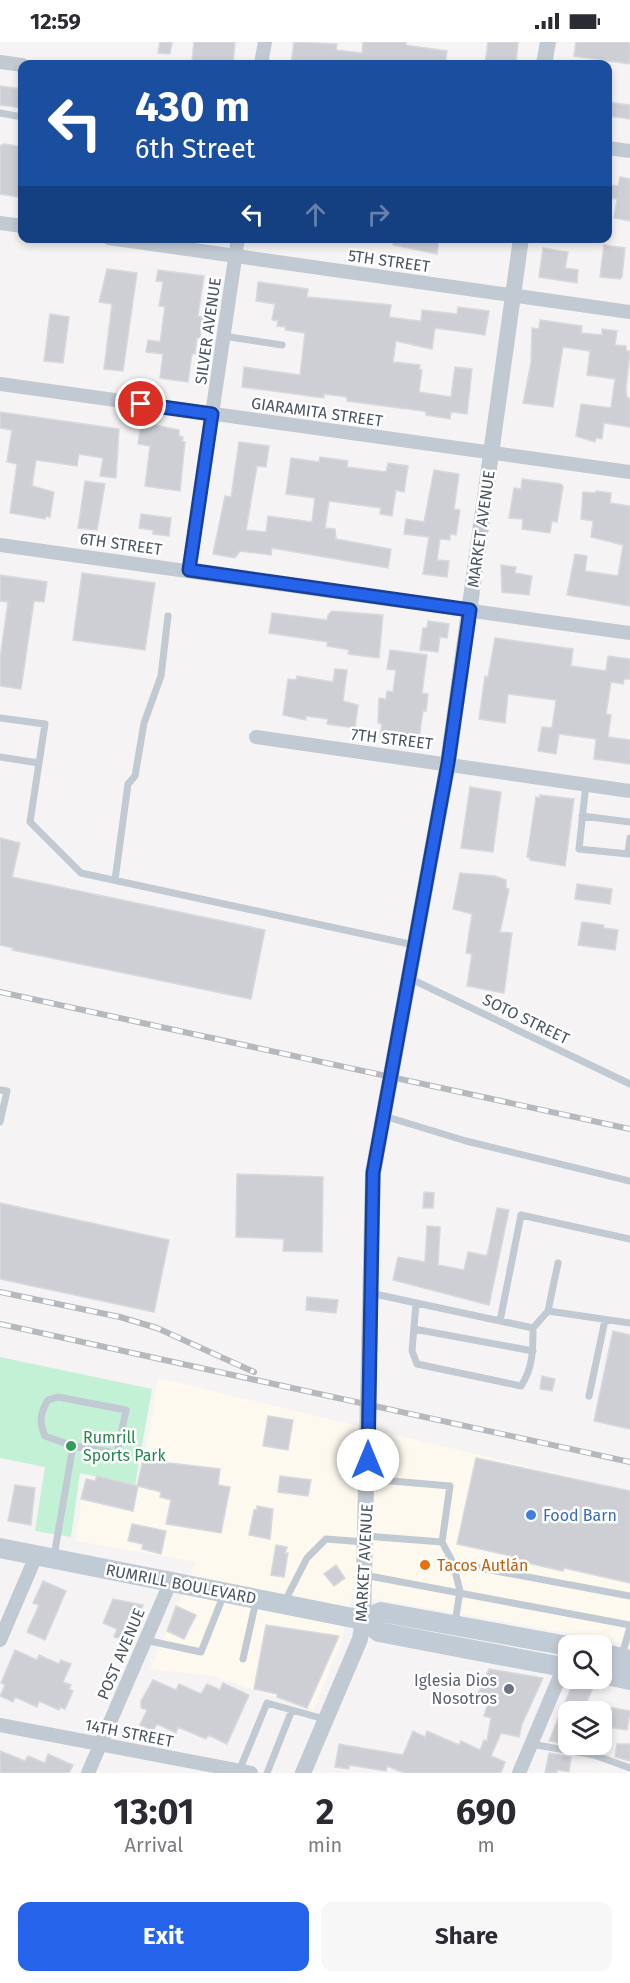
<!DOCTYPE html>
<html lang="en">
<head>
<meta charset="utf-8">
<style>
  :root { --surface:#fff; --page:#f7f7f7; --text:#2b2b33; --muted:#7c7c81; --accent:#2563eb }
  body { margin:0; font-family:"Fira Sans",sans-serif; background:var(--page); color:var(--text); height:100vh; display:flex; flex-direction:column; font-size:22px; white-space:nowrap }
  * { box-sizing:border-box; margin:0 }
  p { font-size:20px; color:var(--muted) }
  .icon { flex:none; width:33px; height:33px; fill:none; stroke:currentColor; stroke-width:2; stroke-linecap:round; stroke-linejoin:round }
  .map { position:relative; height:1731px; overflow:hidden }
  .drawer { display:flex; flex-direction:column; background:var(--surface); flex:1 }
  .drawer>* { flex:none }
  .hud { position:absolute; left:18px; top:18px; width:594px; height:183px; border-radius:12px; box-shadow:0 3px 9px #0003; background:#1a4fa0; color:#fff; overflow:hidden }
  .controls { position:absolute; left:558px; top:1593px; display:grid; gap:12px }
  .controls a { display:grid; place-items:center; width:54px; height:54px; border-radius:12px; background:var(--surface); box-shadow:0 3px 9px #0003; font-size:30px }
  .pin { position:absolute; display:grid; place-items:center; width:51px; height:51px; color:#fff; margin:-26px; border:3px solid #fff; border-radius:50%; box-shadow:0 2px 6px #0007 }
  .me { position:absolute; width:66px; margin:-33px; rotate:0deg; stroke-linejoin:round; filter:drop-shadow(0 0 4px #0008) }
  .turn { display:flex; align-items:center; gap:21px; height:126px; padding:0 18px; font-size:27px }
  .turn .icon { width:78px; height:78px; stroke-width:2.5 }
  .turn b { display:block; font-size:42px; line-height:51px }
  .lanes { display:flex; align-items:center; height:57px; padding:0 18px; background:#0003; justify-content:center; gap:30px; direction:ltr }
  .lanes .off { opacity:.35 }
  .eta { display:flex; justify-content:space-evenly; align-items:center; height:102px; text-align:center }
  .eta b { font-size:36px; font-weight:700; line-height:42px }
  .action { display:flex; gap:12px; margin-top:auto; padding:12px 18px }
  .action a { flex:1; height:69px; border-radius:12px; background:var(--accent); color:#fff; font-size:24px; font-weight:700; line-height:69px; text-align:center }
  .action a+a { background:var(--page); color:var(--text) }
  .status { display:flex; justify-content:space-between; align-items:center; height:42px; padding:0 30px; background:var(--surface); direction:ltr }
  .status svg { height:16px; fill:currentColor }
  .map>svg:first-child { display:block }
  .commercial { fill:#fdf9ef }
  .green { fill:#c3f1d5 }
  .building { fill:#cdcfd5; stroke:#d7d9de; stroke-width:1.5 }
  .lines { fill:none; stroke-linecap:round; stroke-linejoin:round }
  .service { stroke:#c1cad2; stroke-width:7 }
  .minor { stroke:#c1cad2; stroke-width:14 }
  .tertiary { stroke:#c1cad2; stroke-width:16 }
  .secondary { stroke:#c1cbd6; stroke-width:20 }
  .rail-casing { stroke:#b5b8bd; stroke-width:6 }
  .rail { stroke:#fff; stroke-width:4; stroke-dasharray:11; stroke-linecap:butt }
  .route-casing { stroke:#184099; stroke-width:15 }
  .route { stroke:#2563eb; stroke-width:10 }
  .leisure-dot { fill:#2e9e5b; stroke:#fff; stroke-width:2 }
  .shop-dot { fill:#3f7fe0; stroke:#fff; stroke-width:2 }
  .food-dot { fill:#e8710a; stroke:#fff; stroke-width:2 }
  .worship-dot { fill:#6b7280; stroke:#fff; stroke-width:2 }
  .labels { text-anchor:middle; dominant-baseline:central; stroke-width:5; stroke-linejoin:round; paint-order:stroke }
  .street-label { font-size:16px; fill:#4a5661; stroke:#fff }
  .leisure-label { font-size:16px; fill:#27864d; stroke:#fff; text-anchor:start }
  .shop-label { font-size:16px; fill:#366cbe; stroke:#fff; text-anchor:start }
  .food-label { font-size:16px; fill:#c56008; stroke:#fff; text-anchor:start }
  .worship-label { font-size:16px; fill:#5b616d; stroke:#fff; text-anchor:end }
</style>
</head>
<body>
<div class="status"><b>12:59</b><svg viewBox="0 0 49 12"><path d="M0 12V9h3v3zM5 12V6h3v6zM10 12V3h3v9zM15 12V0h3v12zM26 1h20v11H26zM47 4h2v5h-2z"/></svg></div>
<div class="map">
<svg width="630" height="1731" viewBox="0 0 630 1731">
  <rect width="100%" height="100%" fill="#f5f3f3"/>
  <path class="commercial" d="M158,1336L630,1449V1602L352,1553L342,1597L314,1668L213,1634L150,1627L196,1520L76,1499L84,1435L140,1446Z"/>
  <path class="green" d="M0,1315L152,1347L135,1443L80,1431L71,1495L35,1489L45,1425L0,1416Z"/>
  <path class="building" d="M160,0H172L170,12L158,11Z
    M194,0H235L233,22L192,19Z
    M294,0L337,2L336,8L362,11L363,0H406V3L411,4L447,9L445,22H291Z
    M488,0H518L516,22H485Z
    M576,0H630V22L574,14Z
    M0,44L22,47V66L0,63Z
    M608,60L630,63V77L608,74Z
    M4,102L22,105V149L19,148V155L0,152V104Z
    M620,135L630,137V179L614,176L617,157L609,156L611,143L618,144Z
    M393,196H439L437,212L393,203Z
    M604,203L625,206L622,235L620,237L600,235Z
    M543,206L568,210L565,226L578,228L577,241L539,235Z
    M107,227L137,231L123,329L104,327L112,262L99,260Z
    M158,228L204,234L198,274L203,275L200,296H197L195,312H192L188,340L160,336L163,312L146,310L148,298L160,300L165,265L159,264L163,240L156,239Z
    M258,240L308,247L307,255L391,263L389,275L411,278L421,279L422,268L457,272L458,265L489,269L485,293L435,286L432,307L396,299L393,320L420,323L419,327L422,328L419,350L451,355L455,325L472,327L467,372L451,370L450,377L426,373V370L423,369L347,359V355L324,352V356L242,345L244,325L300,333L305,291L285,288L286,285L277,284L278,279L272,278L275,262L256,259Z
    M50,272L69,275L63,321L44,319Z
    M540,278L582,284L581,291L602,293V287L617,289L615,303L626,304V309H630L626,347L627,356H630V385L604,381L602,397L596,396L595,400L576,394L581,362L611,366L615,337L587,333L590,309L563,305L553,365L523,361L531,321L532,286L539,287Z
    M0,370L119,387L116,436L100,434L103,416L79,412L77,424L36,418L32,444L54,450L50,475L46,474L45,477L10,471L17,422L7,420L12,388L0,386Z
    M141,380L179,388V394L183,395L182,399L185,400L180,449L145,444L150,404L138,402Z
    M239,400L269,404L266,425L257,424L246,488L266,490L268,474L312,480L315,456L286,452L291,416L319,420L320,415L348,419L347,425L386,430L388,421L408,424L404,450L396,448L392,474L380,472L381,466L329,459L325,486L335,487L336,497L391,507L388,526L272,506L271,513L240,509L235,516L213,512L225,454L231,455Z
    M434,428L459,432L454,467L460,468L456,493L450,492V498L440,497L437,518L449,519L447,535L423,532L429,495L404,492L406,477L424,480Z
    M522,437L561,442L563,445L557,480L552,479L550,491L522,487L523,477L509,476L514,446L521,447Z
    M85,439L105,442L97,488L78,486Z
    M596,449L611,451L610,461L630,464V564L567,553L575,512L587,514L585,529L618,534L623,503L591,495L593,479L581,477L583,450L596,451Z
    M141,472L171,476L169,494L153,492V488L139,486Z
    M501,523L516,525L515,531L532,534L529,553L502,550Z
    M82,531L155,541L145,608L73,598Z
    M0,533L47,540L44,560L34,559L21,647L0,644V616L8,560L0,559Z
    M332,569L383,573L379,616L348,612L349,608L327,604L328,600L269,591L272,571L327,578L328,573Z
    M428,579L449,582L447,596L440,595L438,610L420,608L423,586H427Z
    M495,596L573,607L571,624L606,629L608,614L630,617V637H624L623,642L611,640L606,672L611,673L608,695L630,698V722L594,717L596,697L559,692L556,712L538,709L542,685L552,686L556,658L508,652L505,681L479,677L485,634L488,635Z
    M390,608L427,613L422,651L428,652L426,669L423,668L419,698L380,695L382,682L378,681L379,656L386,657L387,649L393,650L396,628L387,627Z
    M335,627L347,628L343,659L358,663L355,686L327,682L328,677L306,674V678L283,673L288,637L296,638L297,634L333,640Z
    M470,745L501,750L493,810L461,806Z
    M540,753L574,757L565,824L530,818V816L527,815L536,755L540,756Z
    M0,796L20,801L12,835L265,888L251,957L12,908L13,906L0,903Z
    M460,831L495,834L506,838V846L509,847L500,890L512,891L504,951L467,944L472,912L466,911L472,872L453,867Z
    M577,842L612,847L610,862L575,857Z
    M582,880L604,883L603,886L618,888L615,908L578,903Z
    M237,1132L323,1135L322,1210L283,1209L284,1197L236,1195Z
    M424,1150L434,1151L433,1166H423Z
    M0,1161L169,1198L154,1270L0,1237Z
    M497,1166L509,1168L489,1263L393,1238L398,1215L425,1220L427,1184L440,1185L438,1223L464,1228L468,1210L487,1214Z
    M307,1255L338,1258L336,1271L306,1268Z
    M613,1289L630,1293V1387L594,1379Z
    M542,1334L555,1337L552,1349L540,1347Z
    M268,1374L293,1378L288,1408L263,1404Z
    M476,1416L630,1449V1541L564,1526L563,1529L510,1517L511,1514L457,1502Z
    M143,1418L220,1427L218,1443L230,1445L221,1491L166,1482L171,1458L160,1455L161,1450L138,1444L133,1469L81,1457L86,1437L95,1439L97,1434L137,1444Z
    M280,1434L311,1438L308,1454L278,1450Z
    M15,1443L35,1446L31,1483L8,1479Z
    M257,1464L273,1467L270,1497L249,1493L254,1468H257Z
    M132,1482L166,1489L161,1512L142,1507L143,1502L128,1499Z
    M276,1503L287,1505L285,1511H288L284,1535L271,1533Z
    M336,1523L345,1536L334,1544L324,1532Z
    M43,1539L66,1549L45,1598L27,1590L39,1563L33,1561Z
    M113,1557L143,1563L129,1598L114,1595L117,1587L103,1581Z
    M176,1564L196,1573L184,1597L167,1589Z
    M266,1583L339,1594L307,1666L277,1655V1652L254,1647Z
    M15,1608L37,1618L39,1613L59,1622L61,1618L71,1622L63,1640L71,1643L69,1647L73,1649L65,1667L60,1665L59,1668L39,1659L37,1665L15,1655L13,1660L0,1654L5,1643L1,1641Z
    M489,1627L543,1636L522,1682L519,1695L501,1691L491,1714L505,1720L501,1731H404L387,1724L386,1729L349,1723V1727L335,1725L339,1702L403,1713L413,1689L425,1695L427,1689L459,1703L461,1699L480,1708L484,1698L487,1699L491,1676L484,1674L487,1664L475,1658Z
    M153,1638L176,1648L179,1642L201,1652L207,1642L220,1648L223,1641L249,1653L227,1702L208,1693L206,1697L178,1685L176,1691L157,1682L153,1689L140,1683L147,1668L141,1666V1659Z
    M573,1641L593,1646L582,1670H568V1702L573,1704L549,1699Z
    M602,1664L630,1669L627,1688L602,1684Z
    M617,1702H630V1719L615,1715Z
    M0,1709L25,1719L28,1714L45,1721L48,1712L73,1723L69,1731H0Z
    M549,1711L571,1715L569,1730L557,1728V1731H545Z"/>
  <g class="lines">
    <path class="service" d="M0,71L22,75
      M223,294L282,303
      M0,676L45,682L39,721
      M0,715L39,721L30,780L81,831L414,903
      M586,742L579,807L628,812L630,796
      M582,774L630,780
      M115,838L128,742L135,734L144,681L161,634L168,574
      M411,937L630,1042
      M0,1048L7,1049L0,1080
      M384,1074L466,1099L630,1139
      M370,1251L533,1286L548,1269L630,1281
      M416,1261L412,1309L417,1322L521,1344C533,1326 533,1308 533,1286
      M548,1269L558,1221
      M500,1279L521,1173L630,1197
      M414,1287L533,1309
      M589,1354L605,1278
      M368,1437L450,1444L442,1500L453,1521L460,1549L455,1581
      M365,1494L442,1500
      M54,1514L73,1404L117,1411L126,1368L58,1355L48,1358C40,1371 39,1380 45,1394L73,1404
      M453,1521L630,1554
      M364,1533L630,1583
      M285,1559L307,1516L326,1497L365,1500
      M145,1598L201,1610L224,1552
      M622,1613L630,1585
      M243,1617L256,1559
      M531,1702L594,1713L630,1726
      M239,1729L267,1661L324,1677
      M267,1731L292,1668"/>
    <path class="minor" d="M0,20L22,23
      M261,22L265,0
      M608,106L630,109
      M0,181L22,184
      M109,196L630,270
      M0,342L630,430
      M0,503L630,591
      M189,528L238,196
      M256,695L630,749
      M0,1598L36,1514
      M0,1683L251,1731
      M88,1731L171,1539
      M519,1731L568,1615"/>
    <path class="tertiary" d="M544,22L548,0
      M303,1731L360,1597L363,1578L373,1131L448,721L521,196"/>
    <path class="secondary" d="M0,1506L363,1578L379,1590L568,1626
      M363,1578L381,1570L568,1604
      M602,1611L630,1618
      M602,1632L630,1638"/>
    <g class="rail-casing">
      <path id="rail" d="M0,950L630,1087
        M0,1250L120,1275L157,1286L254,1330
        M0,1282L630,1420"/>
    </g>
    <use href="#rail" class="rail"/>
  </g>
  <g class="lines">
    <g class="route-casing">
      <path id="route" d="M141,362L212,372L189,528L470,568L448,721L373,1131L368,1418"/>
    </g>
    <use href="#route" class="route"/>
  </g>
  <circle class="leisure-dot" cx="71" cy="1404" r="6"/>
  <circle class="shop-dot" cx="531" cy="1473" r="6"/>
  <circle class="food-dot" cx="425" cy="1523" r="6"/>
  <circle class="worship-dot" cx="509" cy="1647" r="6"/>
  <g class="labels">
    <g class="street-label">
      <text transform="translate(389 219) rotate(8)">5TH STREET</text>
      <text transform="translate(208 289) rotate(-82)">SILVER AVENUE</text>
      <text transform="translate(317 370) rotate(8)">GIARAMITA STREET</text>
      <text transform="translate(481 487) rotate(-82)">MARKET AVENUE</text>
      <text transform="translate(121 502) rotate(8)">6TH STREET</text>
      <text transform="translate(392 697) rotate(7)">7TH STREET</text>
      <text transform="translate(526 977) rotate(26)">SOTO STREET</text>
      <text transform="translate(364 1521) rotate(-87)">MARKET AVENUE</text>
      <text transform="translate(181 1542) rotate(11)">RUMRILL BOULEVARD</text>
      <text transform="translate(121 1612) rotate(-67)">POST AVENUE</text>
      <text transform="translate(129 1691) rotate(11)">14TH STREET</text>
    </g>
    <g class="leisure-label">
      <text x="83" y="1395">Rumrill<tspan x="83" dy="18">Sports Park</tspan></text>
    </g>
    <g class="shop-label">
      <text x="543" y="1473">Food Barn</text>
    </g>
    <g class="food-label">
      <text x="437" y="1523">Tacos Autlán</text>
    </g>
    <g class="worship-label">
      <text x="497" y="1638">Iglesia Dios<tspan x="497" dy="18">Nosotros</tspan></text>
    </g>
  </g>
</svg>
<div class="controls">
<a><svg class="icon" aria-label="search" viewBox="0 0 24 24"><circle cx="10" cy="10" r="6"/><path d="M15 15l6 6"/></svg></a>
<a><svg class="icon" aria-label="layers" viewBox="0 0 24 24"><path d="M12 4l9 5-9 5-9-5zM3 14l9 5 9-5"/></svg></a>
</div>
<div class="pin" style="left:141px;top:362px;background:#d93025"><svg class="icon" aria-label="arrive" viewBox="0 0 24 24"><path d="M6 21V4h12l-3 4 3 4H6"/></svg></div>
<svg class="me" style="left:368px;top:1418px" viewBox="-20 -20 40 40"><circle r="19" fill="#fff"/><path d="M0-13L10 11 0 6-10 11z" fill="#2563eb"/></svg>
<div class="hud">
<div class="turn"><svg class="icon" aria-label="left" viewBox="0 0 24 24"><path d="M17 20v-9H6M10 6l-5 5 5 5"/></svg><div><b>430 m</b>6th Street</div></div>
<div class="lanes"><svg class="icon" aria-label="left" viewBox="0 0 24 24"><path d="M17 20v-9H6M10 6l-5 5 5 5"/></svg><svg class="icon off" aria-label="ahead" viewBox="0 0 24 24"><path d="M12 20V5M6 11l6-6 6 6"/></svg><svg class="icon off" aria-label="right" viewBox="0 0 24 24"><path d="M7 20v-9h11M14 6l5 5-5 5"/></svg></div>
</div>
</div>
<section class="drawer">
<div class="eta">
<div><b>13:01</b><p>Arrival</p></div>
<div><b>2</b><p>min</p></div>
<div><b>690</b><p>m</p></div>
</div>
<div class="action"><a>Exit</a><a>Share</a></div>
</section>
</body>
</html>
